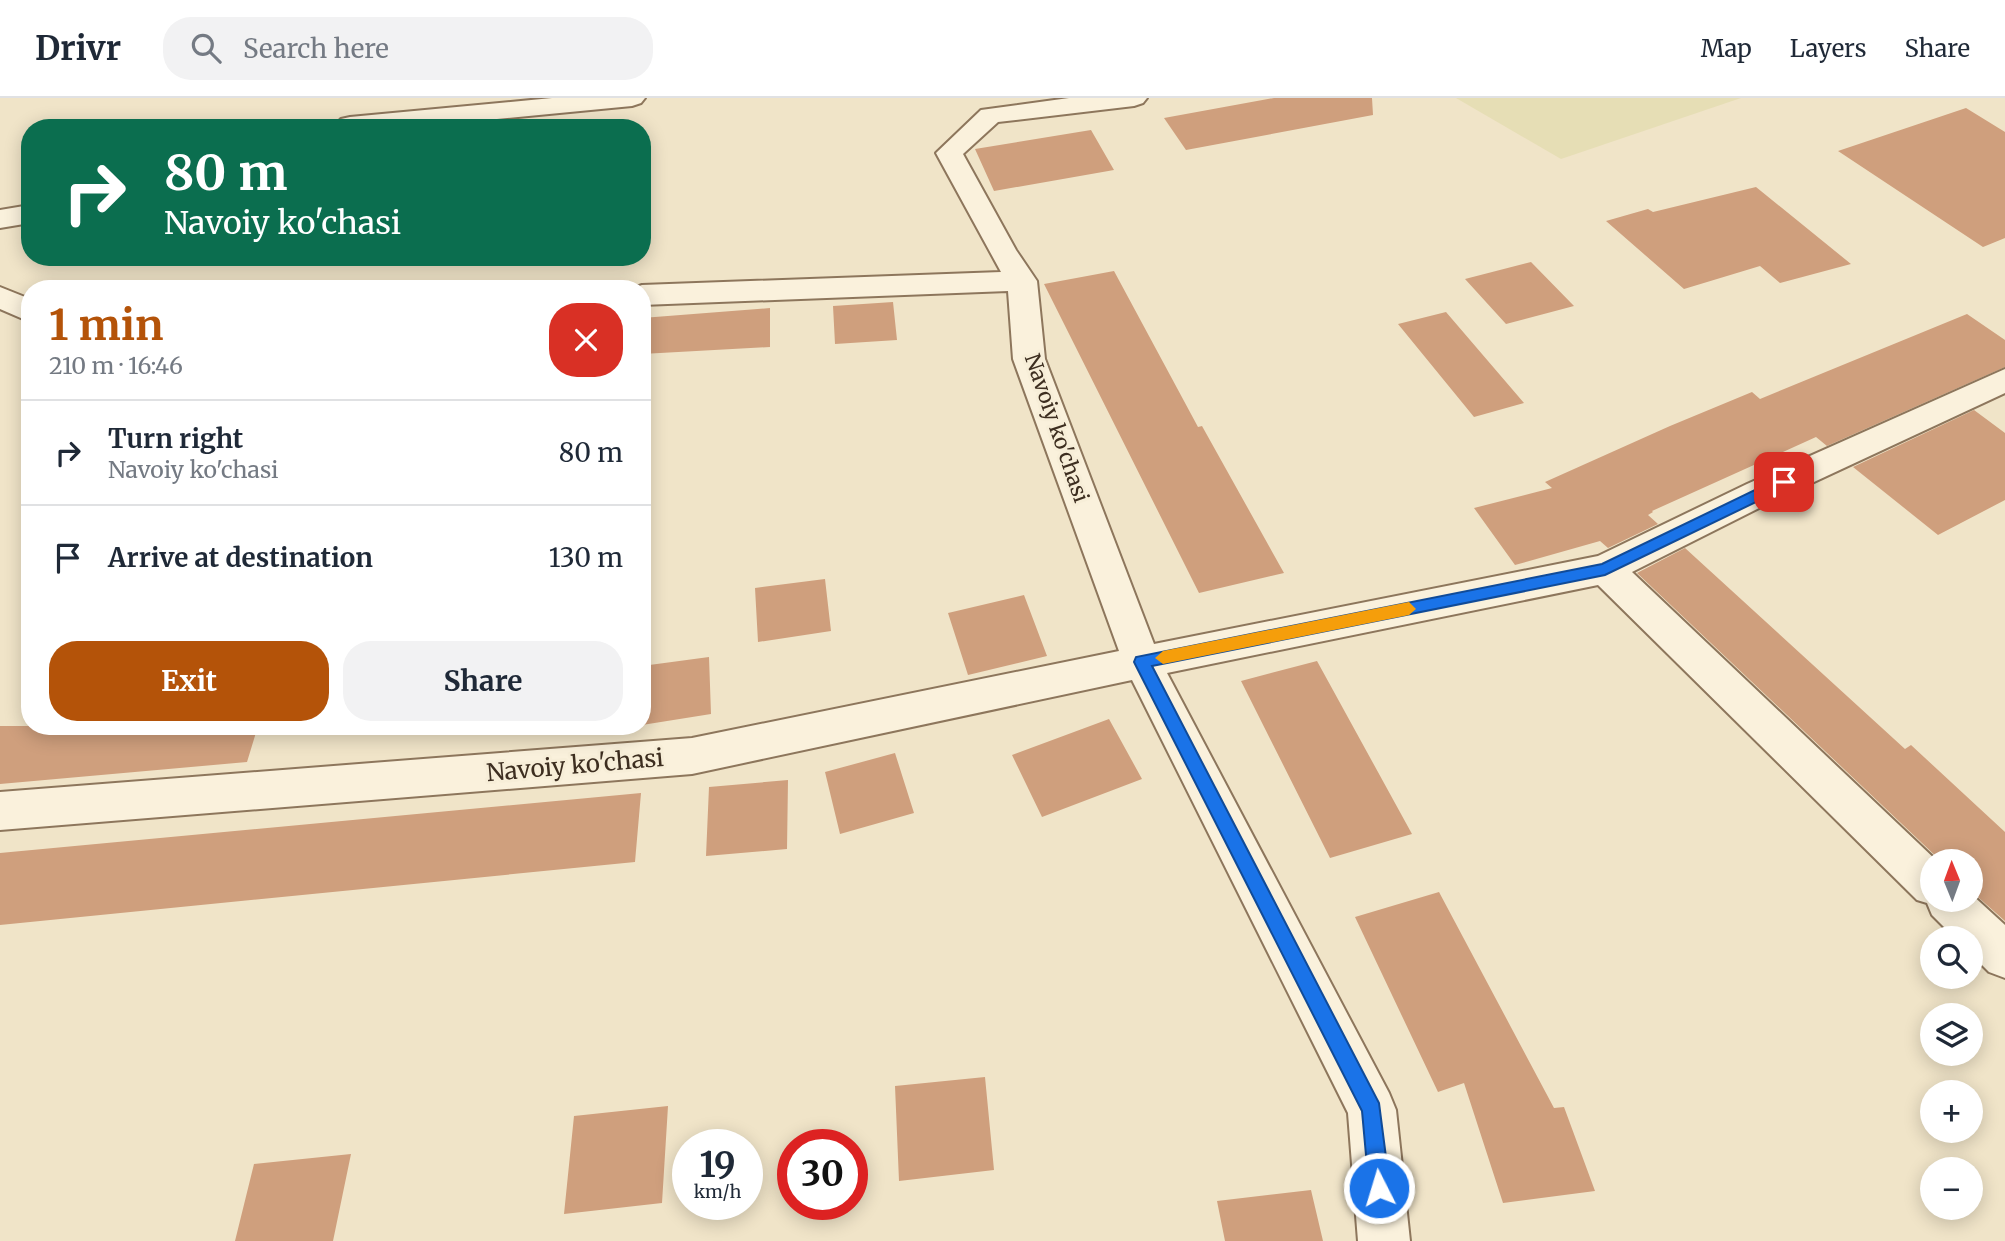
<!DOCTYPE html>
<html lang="en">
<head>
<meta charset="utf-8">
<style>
  :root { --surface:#fff; --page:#f2f2f3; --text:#1f2937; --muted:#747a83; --line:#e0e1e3; --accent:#b45309 }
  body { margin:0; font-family:Merriweather,serif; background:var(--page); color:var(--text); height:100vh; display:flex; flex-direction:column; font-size:26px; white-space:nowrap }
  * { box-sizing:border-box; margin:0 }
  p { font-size:23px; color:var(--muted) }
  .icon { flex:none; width:38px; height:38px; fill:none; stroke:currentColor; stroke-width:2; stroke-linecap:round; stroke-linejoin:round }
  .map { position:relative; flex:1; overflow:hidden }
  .panel { position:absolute; left:21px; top:182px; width:630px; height:455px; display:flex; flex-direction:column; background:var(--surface); border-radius:28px; box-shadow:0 4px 18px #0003 }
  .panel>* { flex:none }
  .banner { position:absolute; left:21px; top:21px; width:630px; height:147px; border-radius:28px; box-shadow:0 4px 18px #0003; background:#0b6e4f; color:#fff; overflow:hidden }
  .needle { width:46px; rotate:359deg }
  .fabs { position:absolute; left:1920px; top:751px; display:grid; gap:14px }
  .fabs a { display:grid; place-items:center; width:63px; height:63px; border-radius:50%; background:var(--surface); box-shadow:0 4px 18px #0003; font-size:35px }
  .speed { position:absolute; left:672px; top:1031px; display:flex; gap:14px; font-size:35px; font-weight:700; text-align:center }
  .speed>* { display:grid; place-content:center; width:91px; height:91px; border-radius:50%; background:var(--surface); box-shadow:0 4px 18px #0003; line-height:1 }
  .speed small { font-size:18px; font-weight:400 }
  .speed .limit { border:10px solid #d22; background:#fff; color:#111 }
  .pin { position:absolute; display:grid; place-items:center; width:60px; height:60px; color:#fff; margin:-30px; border-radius:14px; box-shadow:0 4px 10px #0006 }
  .me { position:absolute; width:77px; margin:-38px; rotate:355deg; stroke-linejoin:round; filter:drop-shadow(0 0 5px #0008) }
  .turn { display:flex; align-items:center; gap:24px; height:147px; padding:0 28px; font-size:32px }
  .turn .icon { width:91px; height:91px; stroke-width:2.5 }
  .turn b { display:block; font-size:49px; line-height:60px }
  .round { display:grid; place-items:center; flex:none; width:74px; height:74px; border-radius:28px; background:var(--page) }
  .overview { display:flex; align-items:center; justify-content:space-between; height:119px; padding:0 28px }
  h1 { font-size:42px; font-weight:700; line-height:52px; color:var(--accent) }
  .primary-button { display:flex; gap:14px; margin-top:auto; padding:14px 28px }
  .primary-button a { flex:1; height:80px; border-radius:28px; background:var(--accent); color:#fff; font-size:28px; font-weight:700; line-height:80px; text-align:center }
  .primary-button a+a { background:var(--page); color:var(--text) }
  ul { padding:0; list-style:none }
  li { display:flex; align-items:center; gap:21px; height:105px; padding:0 28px; border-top:2px solid var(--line) }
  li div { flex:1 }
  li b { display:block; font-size:26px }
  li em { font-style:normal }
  header { display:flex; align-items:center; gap:42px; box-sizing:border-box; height:98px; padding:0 35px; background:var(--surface); border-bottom:2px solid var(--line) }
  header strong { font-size:33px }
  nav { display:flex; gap:38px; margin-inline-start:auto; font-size:24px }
  .search { width:490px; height:63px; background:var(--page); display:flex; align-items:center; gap:18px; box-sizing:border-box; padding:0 24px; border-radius:28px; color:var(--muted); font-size:26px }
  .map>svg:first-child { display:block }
  .farmland { fill:#e6deb5 }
  .building { fill:#cf9f7d }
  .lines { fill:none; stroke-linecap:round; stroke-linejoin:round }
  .street-casing { stroke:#8d765c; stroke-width:4 }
  .street { fill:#faf1dc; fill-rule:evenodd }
  .route { fill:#1a73e8; stroke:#114b97; stroke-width:2 }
  .slow { fill:#f59e0b }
  .labels { text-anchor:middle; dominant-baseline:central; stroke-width:6; stroke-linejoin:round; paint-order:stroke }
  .far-street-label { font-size:21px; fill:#3d2e20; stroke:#f7eed8 }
  .street-label { font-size:24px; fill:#3d2e20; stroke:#f7eed8 }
</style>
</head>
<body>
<header>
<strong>Drivr</strong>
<div class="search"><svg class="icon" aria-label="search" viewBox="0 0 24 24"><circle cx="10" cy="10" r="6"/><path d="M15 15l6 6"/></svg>Search here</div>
<nav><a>Map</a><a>Layers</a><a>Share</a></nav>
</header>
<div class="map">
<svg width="2005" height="1143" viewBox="0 0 2005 1143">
  <rect width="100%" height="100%" fill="#f0e4c8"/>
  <path class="farmland" d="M1456,0H1741L1561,61Z"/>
  <path class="building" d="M1274,0H1372L1373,17L1186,52L1164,20Z
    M1966,10L2005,34V140L1983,149L1838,53Z
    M1091,32L1114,72L994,93L975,51Z
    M1756,89L1851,166L1780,185L1760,168L1684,191L1606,123L1648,111L1653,114Z
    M1531,164L1574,208L1506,226L1465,181Z
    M1114,173L1198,329L1202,328L1284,475L1199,495L1044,186Z
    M893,204L897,242L835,246L833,208Z
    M770,210V249L642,256V220Z
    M1446,214L1524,305L1474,319L1398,226Z
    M1967,216L2005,242V269L1827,348L1816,339L1652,413L1653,414L1648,417L1658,426L1608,450L1600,443L1515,467L1474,410L1552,390L1545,384L1670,328L1752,294L1760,301Z
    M1974,312L2005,335V402L1938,437L1853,369Z
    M1685,450L1905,651L1911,647L2005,734V823L1970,792V763H1941L1637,475Z
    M825,481L831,533L758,544L755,490Z
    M1024,497L1047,558L968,577L948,515Z
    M709,559L711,616L642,627V568Z
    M1317,563L1412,736L1330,760L1241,583Z
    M1109,621L1142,681L1042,719L1012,657Z
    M0,628H258L247,664L0,686Z
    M895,655L914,715L840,736L825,674Z
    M788,682L787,751L706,758L709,689Z
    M641,695L635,764L0,827V755Z
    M1439,794L1554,1010L1564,1009L1595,1093L1503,1105L1464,985L1438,994L1355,819Z
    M985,979L994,1072L899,1083L895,988Z
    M668,1008L662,1105L564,1116L574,1018Z
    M351,1056L333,1143H235L254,1066Z
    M1311,1092L1323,1143H1225L1217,1103Z"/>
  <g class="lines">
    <g class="street-casing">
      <path id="street" d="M552,0H645L641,5L632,8L403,30H332L341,21L350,19Z
        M1069,0H1147L1143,5L1134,8L998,24L963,56L1016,152L1037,183L1045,261L1154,546L1598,458L1747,386L2005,271V295L1771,404L1632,474L1937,763H1932V802H1970V795L2005,827V880L1989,874L1970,855V840H1955L1932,817L1927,805L1917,802L1598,487L1167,575L1389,995L1396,1012L1410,1143H1358L1348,1015L1132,582L692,676L0,732V694L692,640L1119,553L1013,261L1008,193L642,207V191H631L642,187L1001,174L936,55L981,12Z
        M30,107V125L0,130V112Z
        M0,189L30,201V224L0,211Z"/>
    </g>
    <use href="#street" class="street"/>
  </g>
  <path class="route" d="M1784,378L1791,384L1789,388L1605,477L1152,568L1379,1005L1390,1090L1387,1098L1379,1101L1372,1098L1369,1090L1362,1013L1136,568L1134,564L1136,559L1602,466Z"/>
  <path class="slow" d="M1409,504L1416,511L1409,517L1163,566L1155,560L1163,553Z"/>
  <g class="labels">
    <g class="far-street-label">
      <text transform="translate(1057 330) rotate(71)">Navoiy ko'chasi</text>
    </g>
    <g class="street-label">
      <text transform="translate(575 667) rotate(-5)">Navoiy ko'chasi</text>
    </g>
  </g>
</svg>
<div class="fabs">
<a><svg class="needle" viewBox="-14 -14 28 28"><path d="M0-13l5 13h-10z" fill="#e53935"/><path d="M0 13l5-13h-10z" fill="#747a83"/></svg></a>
<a><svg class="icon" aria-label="search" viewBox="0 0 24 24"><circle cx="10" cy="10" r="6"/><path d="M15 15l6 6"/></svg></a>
<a><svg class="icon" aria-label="layers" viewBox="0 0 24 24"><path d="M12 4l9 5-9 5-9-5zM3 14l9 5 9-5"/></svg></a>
<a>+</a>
<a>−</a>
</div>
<div class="speed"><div>19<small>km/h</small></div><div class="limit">30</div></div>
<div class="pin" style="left:1784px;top:384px;background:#d93025"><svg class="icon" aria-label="arrive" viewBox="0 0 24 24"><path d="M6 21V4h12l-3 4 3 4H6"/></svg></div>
<svg class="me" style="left:1379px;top:1090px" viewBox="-20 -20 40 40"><circle r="17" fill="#1a73e8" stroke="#fff" stroke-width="3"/><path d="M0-11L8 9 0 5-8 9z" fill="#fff"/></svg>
<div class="banner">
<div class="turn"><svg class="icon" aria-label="right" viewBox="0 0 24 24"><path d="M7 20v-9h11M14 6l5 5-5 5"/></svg><div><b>80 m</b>Navoiy ko'chasi</div></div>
</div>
<section class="panel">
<div class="overview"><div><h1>1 min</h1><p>210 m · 16:46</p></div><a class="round" style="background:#d93025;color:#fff"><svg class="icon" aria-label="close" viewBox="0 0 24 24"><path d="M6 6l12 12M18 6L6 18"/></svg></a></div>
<ul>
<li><svg class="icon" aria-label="right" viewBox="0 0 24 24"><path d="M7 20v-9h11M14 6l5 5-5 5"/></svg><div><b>Turn right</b><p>Navoiy ko'chasi</p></div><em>80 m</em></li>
<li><svg class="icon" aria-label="arrive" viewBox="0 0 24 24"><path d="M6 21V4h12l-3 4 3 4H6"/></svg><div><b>Arrive at destination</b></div><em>130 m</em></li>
</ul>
<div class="primary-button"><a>Exit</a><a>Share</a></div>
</section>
</div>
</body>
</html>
